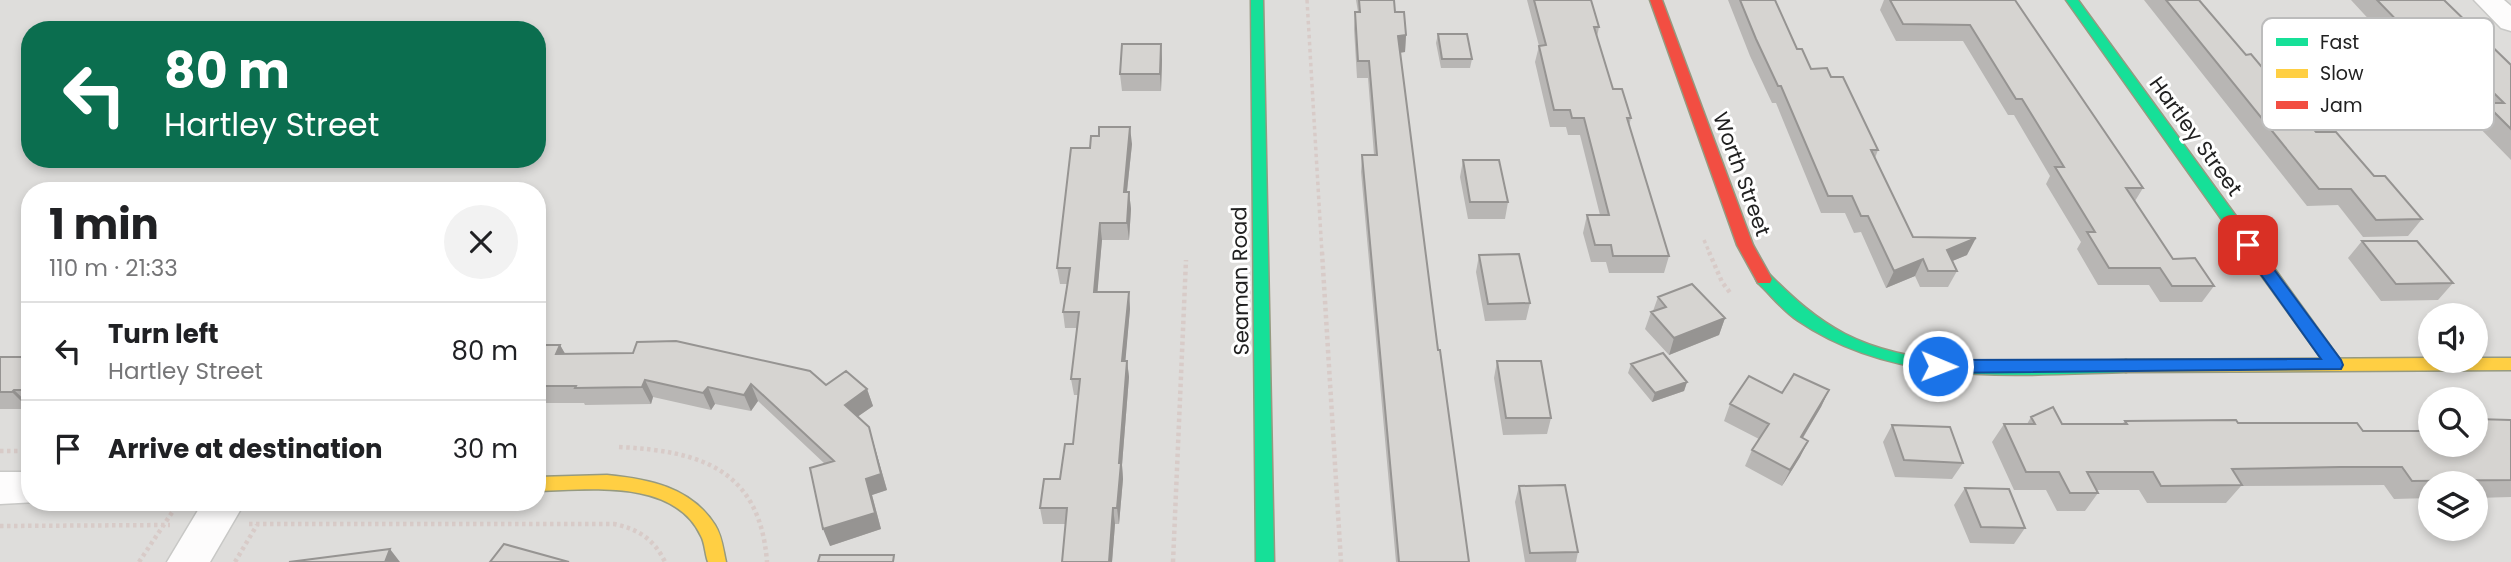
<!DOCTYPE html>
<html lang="en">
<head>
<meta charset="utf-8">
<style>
  :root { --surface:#fff; --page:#f2f2f2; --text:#202124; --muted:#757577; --line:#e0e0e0 }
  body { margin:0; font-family:Poppins,sans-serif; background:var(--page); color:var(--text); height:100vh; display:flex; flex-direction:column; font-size:26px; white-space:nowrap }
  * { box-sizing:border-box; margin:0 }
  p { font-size:23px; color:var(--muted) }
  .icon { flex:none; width:38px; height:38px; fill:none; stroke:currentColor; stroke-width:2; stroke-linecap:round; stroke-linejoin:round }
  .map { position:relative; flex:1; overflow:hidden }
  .drawer { position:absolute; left:21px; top:182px; width:525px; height:329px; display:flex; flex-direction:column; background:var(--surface); border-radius:28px; box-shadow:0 4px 10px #0003 }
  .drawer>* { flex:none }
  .guide { position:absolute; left:21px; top:21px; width:525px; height:147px; border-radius:28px; box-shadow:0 4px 10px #0003; background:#0b6e4f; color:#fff; overflow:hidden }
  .tools { position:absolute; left:2418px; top:303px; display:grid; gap:14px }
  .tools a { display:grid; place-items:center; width:70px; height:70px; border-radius:50%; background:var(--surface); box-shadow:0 4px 10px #0003; font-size:35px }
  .pin { position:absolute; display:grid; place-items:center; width:60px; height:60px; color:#fff; margin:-30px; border-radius:14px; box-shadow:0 4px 10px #0006 }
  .me { position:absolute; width:77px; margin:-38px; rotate:91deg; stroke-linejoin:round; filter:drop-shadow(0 0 5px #0008) }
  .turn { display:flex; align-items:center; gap:24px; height:147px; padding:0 28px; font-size:32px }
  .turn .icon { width:91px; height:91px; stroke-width:2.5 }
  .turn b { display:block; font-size:49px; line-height:60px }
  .round { display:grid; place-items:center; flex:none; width:74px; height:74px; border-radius:37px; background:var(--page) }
  .summary { display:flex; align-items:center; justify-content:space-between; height:119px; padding:0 28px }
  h1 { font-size:42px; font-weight:700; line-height:52px }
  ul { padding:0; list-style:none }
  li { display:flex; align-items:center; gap:21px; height:98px; padding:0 28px; border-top:2px solid var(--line) }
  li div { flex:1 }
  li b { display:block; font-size:26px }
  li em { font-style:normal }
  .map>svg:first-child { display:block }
  .residential { fill:#dedddb; fill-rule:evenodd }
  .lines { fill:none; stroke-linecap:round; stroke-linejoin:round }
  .street-casing { stroke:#c8c8c6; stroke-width:3 }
  .fast-casing { stroke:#969a80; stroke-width:3 }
  .slow-casing { stroke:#969a80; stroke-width:3 }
  .jam-casing { stroke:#969a80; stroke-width:3 }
  .path-far1 { stroke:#d8cbc8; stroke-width:3.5; stroke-dasharray:3.5 3.5; stroke-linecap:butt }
  .path { stroke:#d8cbc8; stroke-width:4.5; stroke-dasharray:3.5 3.5; stroke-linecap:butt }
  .street { fill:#fdfcfc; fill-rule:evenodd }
  .fast { fill:#16e098; fill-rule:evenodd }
  .slow { fill:#ffcf43; fill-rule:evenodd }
  .jam { fill:#f24e42; fill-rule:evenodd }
  .wall { fill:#b8b6b4 }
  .shaded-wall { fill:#969492 }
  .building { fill:#d6d4d1; stroke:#969492; stroke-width:2 }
  .route { fill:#1a73e8; stroke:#114b97; stroke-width:2 }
  .labels { text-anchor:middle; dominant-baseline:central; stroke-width:6; stroke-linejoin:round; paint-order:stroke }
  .street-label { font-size:21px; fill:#212121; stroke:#fff }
  .key { fill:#fff; stroke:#bcbcbc; stroke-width:2 }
  .key-label { font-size:19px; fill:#212121 }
</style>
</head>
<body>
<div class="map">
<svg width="2511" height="562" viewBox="0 0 2511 562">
  <rect width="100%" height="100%" fill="#efeeea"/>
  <path class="residential" d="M0,0H2511V562H0ZM30,30H537V159H30ZM30,191H537V502H30ZM2431,315H2476V360H2431ZM2431,399H2476V444H2431ZM2431,483H2476V528H2431Z"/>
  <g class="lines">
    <g class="street-casing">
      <path id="street" d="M2474,0H2504L2511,6V31L2501,28Z
        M0,472H30V502H37L0,504Z
        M203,502H245L210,562H167Z"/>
    </g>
    <g class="fast-casing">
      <path id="fast" d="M1251,0H1263L1274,562H1256Z
        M2066,0H2078L2271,264L2273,268L2271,272H2259Z
        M1764,273L1770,275C1793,298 1816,319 1845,334C1925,375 2039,362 2126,360L2132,362L2134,366L2132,370L2126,372C2014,375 1895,387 1797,320C1783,311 1771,295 1758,283L1756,279Z"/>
    </g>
    <g class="slow-casing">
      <path id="slow" d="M2431,358V360H2476V358H2511V370L2126,372L2120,370L2118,366L2120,362L2126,360Z
        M607,475C648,479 691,487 715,525C722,536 723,549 726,562H708C705,554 705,543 701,536C674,478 589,490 537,491V477Z"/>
    </g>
    <g class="jam-casing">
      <path id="jam" d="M1650,0H1662L1753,245L1772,279L1770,283H1758L1737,245Z
        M2265,262L2271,264L2341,361L2343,365L2341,369H2329L2259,272L2257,268L2259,264Z"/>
    </g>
    <path class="path-far1" d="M1307,0L1322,254
      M1704,240L1710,254"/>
    <path class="path" d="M1322,252L1341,562
      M1709,252L1722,282L1731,294
      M619,447C702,451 760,470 767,562
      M0,451H30
      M249,524H614C638,529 654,539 665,562
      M0,526L170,525
      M139,562L179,502
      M235,562L257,525
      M1173,562L1186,260"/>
    <use href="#street" class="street"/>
    <use href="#fast" class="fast"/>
    <use href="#slow" class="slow"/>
    <use href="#jam" class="jam"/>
  </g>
  <path class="wall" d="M1356,0H1394L1395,12L1406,35L1405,52L1400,53L1438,350L1469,562H1396L1361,172L1362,155H1374L1368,78H1357L1354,29L1355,12H1358Z
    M1527,0H1591L1599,27L1597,37L1613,89L1631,118L1629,126L1669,256L1664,273H1609L1606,262H1591L1583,233L1587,215H1600L1580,135H1568L1566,127H1550L1535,62L1539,46Z
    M1728,0H1775L1797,49L1811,69L1831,77L1878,150L1875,158L1913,237L1967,255L1952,261L1957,271L1948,287H1920L1915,276L1886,288L1861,232L1854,233L1845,213H1821L1776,103H1772L1750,56Z
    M1884,0H2015L2143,188L2135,201L2173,259L2214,286L2202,302H2160L2149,285H2098L2077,249L2081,242L2046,184L2050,176L2014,115H2008L1963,41H1896L1880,10Z
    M2144,0H2199L2246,55L2316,132L2374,176L2422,219L2408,236L2363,237L2338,205L2307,206Z
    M2351,0H2444L2511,65V160L2472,120L2480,109L2424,52H2399Z
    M1438,34L1472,59L1470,68H1441L1436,43Z
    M1161,44L1162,60L1161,91H1122L1120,74Z
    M1132,144L1127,192H1129L1131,209L1129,240H1102L1097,292H1129L1130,309L1125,361H1127L1129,377L1122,465L1123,479L1119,524H1115L1112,562H1062L1066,524H1043L1040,508L1060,479L1073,444L1078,395H1074L1071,379L1077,328H1065L1063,312L1067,284H1060L1057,268L1090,148Z
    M1463,160L1508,202L1505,219H1468L1460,177Z
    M2362,241L2453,283L2438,300L2381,301L2348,258Z
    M1479,255L1530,303L1526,320L1485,321L1476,272Z
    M1658,297L1725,318L1719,335L1669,355L1645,329L1651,312L1653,311Z
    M537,345H560L565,354L867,389L873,406L857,417L869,427L887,490L872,495L881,529L830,546L825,464L758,401L751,411L715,404L711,410L653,397L651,404L585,405L584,403H537Z
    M0,357H30L29,409H0Z
    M1497,361L1551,418L1547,434L1503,435L1494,378Z
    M1631,364L1687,382L1684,391L1652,402L1628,373Z
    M1829,390L1821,407L1803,438L1808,441L1800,457L1782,486L1745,466L1752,450L1759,439L1724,421L1730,404L1782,393Z
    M2031,417L2062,424H2122L2125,421L2238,423L2363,431H2423L2431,423V444L2511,420V497L2476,498V483H2431V498L2394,499L2384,485L2241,486L2226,503H2147L2139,490H2096L2098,493L2085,511H2057L2046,490H2014L1992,442L2004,424H2027Z
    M1892,425L1963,463L1952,479L1895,477L1883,442Z
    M1519,486L1578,552L1576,562H1525L1515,502Z
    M1965,488L2025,528L2014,544L1970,543L1954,505Z"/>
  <path class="shaded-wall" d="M1406,35L1405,52L1396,53L1398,36Z
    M1161,44L1162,60L1161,91L1160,74Z
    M1130,127L1132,144L1125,209L1124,192Z
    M1129,192L1131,209L1129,240L1127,223Z
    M1100,223L1102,240L1096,309L1094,292Z
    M1976,238L1967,255L1938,267L1947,250Z
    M1923,259L1915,276L1886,288L1894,271Z
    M1129,292L1130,309L1124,377L1122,361Z
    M1725,318L1719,335L1669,355L1674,338Z
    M560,345L570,362L556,354Z
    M1127,361L1129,377L1122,465L1123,479L1119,524L1117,508L1119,463Z
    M645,380L653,397L651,404L642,387Z
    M1687,382L1684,391L1652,402L1655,393Z
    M751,384L758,401L751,411L744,395Z
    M708,387L715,404L711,410L703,393Z
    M867,389L873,406L850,422L845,405Z
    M14,390L30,405L29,409L12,392Z
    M1829,390L1821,407L1793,454L1801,437Z
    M869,427L887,490L872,495L881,529L830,546L823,529L866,479Z
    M1808,441L1800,457L1782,486L1790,470Z
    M1113,508L1115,524L1112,562H1109Z
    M390,549L400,562H385Z"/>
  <path class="building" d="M1359,0H1394L1395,12H1404L1406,35L1398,36L1438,350H1440L1469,562H1399L1362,155H1377L1369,61H1358L1355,12H1360Z
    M1534,0H1591L1599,27H1594L1613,89H1622L1631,118H1627L1669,256H1613L1611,245H1595L1587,215H1609L1584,118H1572L1570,110H1554L1539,46L1546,45Z
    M1740,0H1775L1797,49H1802L1811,69L1827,68L1831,77H1843L1878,150H1871L1913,237L1976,238L1947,250L1957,271H1928L1923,259L1894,271L1868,216H1861L1852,196H1828L1781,86H1778L1756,39Z
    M1890,0H2015L2143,188H2126L2173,259L2195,258L2214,286H2172L2160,268H2109L2087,232H2095L2055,167H2064L2022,99H2016L1970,25L1903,24Z
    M2166,0H2199L2246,55L2251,54L2316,132H2336L2374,176H2385L2422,219L2376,220L2351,189H2319Z
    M2377,0H2444L2511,65V129L2485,103H2504L2436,36L2411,35Z
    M1438,34H1467L1472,59H1442Z
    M1122,44H1161L1160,74H1120Z
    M1099,127H1130L1124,192H1129L1127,223H1100L1094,292H1129L1122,361H1127L1119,463H1121L1117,508H1113L1109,562H1062L1067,508H1040L1044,479H1060L1065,444H1073L1080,379H1071L1079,312H1063L1070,268H1057L1071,148H1090L1091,136H1099Z
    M1463,160H1499L1508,202H1470Z
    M2362,241H2417L2453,283L2396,284Z
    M1519,254L1530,303L1488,304L1479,255Z
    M1692,284L1725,318L1674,338L1651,312L1666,307L1658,297Z
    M676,341L810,371L826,385L846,371L867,389L845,405L869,427L881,474L866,479L875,513L823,529L810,468L834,461L751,384L744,395L708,387L703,393L645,380L642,387L575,388L576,386H537V345H560L556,354L633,353L637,342Z
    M1663,353L1687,382L1655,393L1631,364Z
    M0,357H30V390H14L12,392H0Z
    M1497,361H1541L1551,418H1506Z
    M1794,374L1829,390L1801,437L1808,441L1790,470L1752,450L1769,424L1730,404L1749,376L1782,393Z
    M2053,407L2062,424H2127L2125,421L2236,420L2238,423H2357L2363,431H2431V444H2476V419L2511,420V480L2412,481L2402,467H2340L2232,469L2242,485L2161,486L2153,472H2087L2098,493H2070L2059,472H2026L2004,424H2035L2031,417Z
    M1892,425L1950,427L1963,463L1904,460Z
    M1565,485L1578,552L1530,553L1519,486Z
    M1965,488L2009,489L2025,528L1981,527Z
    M504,544L569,562H490Z
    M390,549L385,562H289Z
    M820,555H894L893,562H818Z"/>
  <path class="route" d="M2248,239L2253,241L2341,360L2343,365L2341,369L1938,373L1932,371L1929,366L1932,362L1938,360L2321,359L2242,248L2240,245L2242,241Z"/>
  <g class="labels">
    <g class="street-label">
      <text transform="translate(2196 136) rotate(54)">Hartley Street</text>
      <text transform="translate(1742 174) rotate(70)">Worth Street</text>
      <text transform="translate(1240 281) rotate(-91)">Seaman Road</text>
    </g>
  </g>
  <rect x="2262" y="18" width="232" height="112" rx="10" class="key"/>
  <rect x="2276" y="38" width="32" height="8" fill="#16e098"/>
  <rect x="2276" y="69" width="32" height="9" fill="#ffcf43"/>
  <rect x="2276" y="101" width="32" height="8" fill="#f24e42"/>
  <g class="key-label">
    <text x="2320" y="49">Fast</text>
    <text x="2320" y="80">Slow</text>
    <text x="2320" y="112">Jam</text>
  </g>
</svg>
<div class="tools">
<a><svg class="icon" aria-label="sound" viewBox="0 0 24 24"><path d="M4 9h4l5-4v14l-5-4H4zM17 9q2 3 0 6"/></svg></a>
<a><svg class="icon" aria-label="search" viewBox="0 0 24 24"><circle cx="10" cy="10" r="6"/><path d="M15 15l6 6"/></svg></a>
<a><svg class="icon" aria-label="layers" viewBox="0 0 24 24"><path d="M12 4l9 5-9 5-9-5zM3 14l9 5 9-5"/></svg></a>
</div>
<div class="pin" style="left:2248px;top:245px;background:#d93025"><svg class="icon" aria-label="arrive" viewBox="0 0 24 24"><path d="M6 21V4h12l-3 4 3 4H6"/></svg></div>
<svg class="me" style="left:1938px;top:366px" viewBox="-20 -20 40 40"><circle r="17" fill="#1a73e8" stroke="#fff" stroke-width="3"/><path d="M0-11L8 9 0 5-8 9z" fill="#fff"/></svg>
<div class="guide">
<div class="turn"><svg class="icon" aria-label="left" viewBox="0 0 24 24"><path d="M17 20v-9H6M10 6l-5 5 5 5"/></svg><div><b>80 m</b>Hartley Street</div></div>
</div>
<section class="drawer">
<div class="summary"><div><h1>1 min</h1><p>110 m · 21:33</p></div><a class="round"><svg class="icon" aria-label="close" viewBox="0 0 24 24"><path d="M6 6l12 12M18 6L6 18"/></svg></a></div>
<ul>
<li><svg class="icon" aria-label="left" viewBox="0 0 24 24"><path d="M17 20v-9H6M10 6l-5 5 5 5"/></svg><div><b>Turn left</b><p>Hartley Street</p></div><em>80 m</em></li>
<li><svg class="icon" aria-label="arrive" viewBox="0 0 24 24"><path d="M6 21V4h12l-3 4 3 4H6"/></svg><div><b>Arrive at destination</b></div><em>30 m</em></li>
</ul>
</section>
</div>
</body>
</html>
